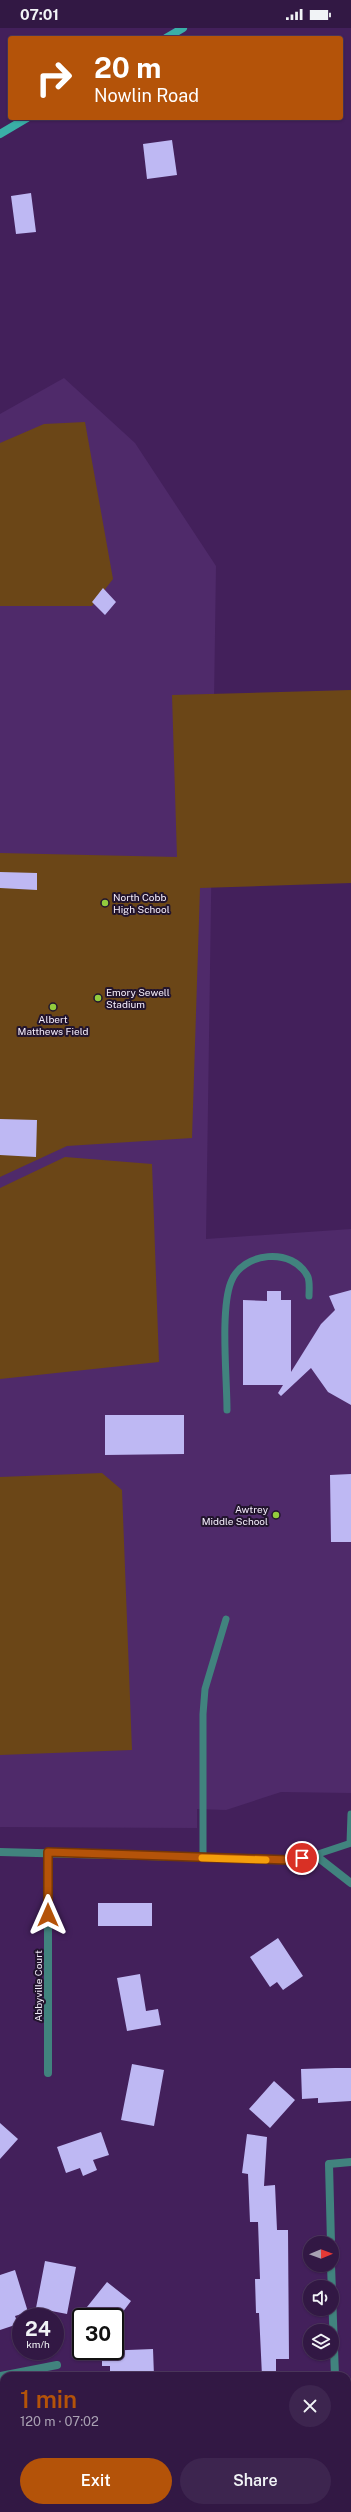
<!DOCTYPE html>
<html lang="en">
<head>
<meta charset="utf-8">
<style>
  :root { --surface:#321844; --page:#3d254f; --text:#f1f3f6; --muted:#a8a0b2; --line:#4d375d; --accent:#b45309 }
  body { margin:0; font-family:"Public Sans",sans-serif; background:var(--page); color:var(--text); height:100vh; display:flex; flex-direction:column; font-size:15px; white-space:nowrap }
  * { box-sizing:border-box; margin:0 }
  p { font-size:13px; color:var(--muted) }
  .icon { flex:none; width:22px; height:22px; fill:none; stroke:currentColor; stroke-width:2; stroke-linecap:round; stroke-linejoin:round }
  .map { position:relative; flex:1; overflow:hidden }
  .drawer { position:absolute; left:0px; top:2344px; width:351px; height:140px; display:flex; flex-direction:column; background:var(--surface); border-radius:12px 12px 0 0; box-shadow:0 1px 3px #0004,0 0 0 1px var(--line) }
  .drawer>* { flex:none }
  .banner { position:absolute; left:8px; top:8px; width:335px; height:84px; border-radius:4px; box-shadow:0 1px 3px #0004,0 0 0 1px var(--line); background:#b45309; color:#fff; overflow:hidden }
  .needle { width:26px; rotate:89deg }
  .fabs { position:absolute; left:303px; top:2208px; display:grid; gap:8px }
  .fabs a { display:grid; place-items:center; width:36px; height:36px; border-radius:50%; background:var(--surface); box-shadow:0 1px 3px #0004,0 0 0 1px var(--line); font-size:20px }
  .speed { position:absolute; left:12px; top:2280px; display:flex; gap:8px; font-size:20px; font-weight:700; text-align:center }
  .speed>* { display:grid; place-content:center; width:52px; height:52px; border-radius:50%; background:var(--surface); box-shadow:0 1px 3px #0004,0 0 0 1px var(--line); line-height:1 }
  .speed small { font-size:10px; font-weight:400 }
  .speed .limit { border:2px solid #111; border-radius:6px; background:#fff; color:#111 }
  .pin { position:absolute; display:grid; place-items:center; width:34px; height:34px; color:#fff; margin:-17px; border:2px solid #fff; border-radius:50%; box-shadow:0 1px 4px #0007 }
  .me { position:absolute; width:44px; margin:-22px; rotate:0deg; stroke-linejoin:round; filter:drop-shadow(0 0 3px #0008) }
  .turn { display:flex; align-items:center; gap:14px; height:84px; padding:0 20px; font-size:18px }
  .turn .icon { width:52px; height:52px; stroke-width:2.5 }
  .turn b { display:block; font-size:28px; line-height:34px }
  .round { display:grid; place-items:center; flex:none; width:42px; height:42px; border-radius:21px; background:var(--page) }
  .headline { display:flex; align-items:center; justify-content:space-between; height:68px; padding:0 20px }
  h1 { font-size:24px; font-weight:600; line-height:30px; color:var(--accent) }
  .primary-button { display:flex; gap:8px; margin-top:auto; padding:8px 20px }
  .primary-button a { flex:1; height:46px; border-radius:24px; background:var(--accent); color:#fff; font-size:16px; font-weight:600; line-height:46px; text-align:center }
  .primary-button a+a { background:var(--page); color:var(--text) }
  .status { display:flex; justify-content:space-between; align-items:center; height:28px; padding:0 20px; background:var(--surface); direction:ltr }
  .status svg { height:11px; fill:currentColor }
  .map>svg:first-child { display:block }
  .built { fill:#4f2a6a }
  .green { fill:#6b4617 }
  .lines { fill:none; stroke-linecap:round; stroke-linejoin:round }
  .stream { stroke:#07253f; stroke-width:5 }
  .building { fill:#beb8f3 }
  .service { stroke:#41837e; stroke-width:7 }
  .minor { stroke:#41837e; stroke-width:8 }
  .secondary { stroke:#3aafa7; stroke-width:8 }
  .route-casing { stroke:#753606; stroke-width:10 }
  .route { stroke:#b45309; stroke-width:7 }
  .slow { stroke:#f59e0b; stroke-width:7 }
  .poi-dot { fill:#93cc3d; stroke:#22142d; stroke-width:1.5 }
  .labels { text-anchor:middle; dominant-baseline:central; stroke-width:4; stroke-linejoin:round; paint-order:stroke }
  .poi-label { font-size:10px; fill:#f4edfb; stroke:#22142d; text-anchor:start }
  .street-label { font-size:10px; fill:#f4edfb; stroke:#22142d }
</style>
</head>
<body>
<div class="status"><b>07:01</b><svg viewBox="0 0 49 12"><path d="M0 12V9h3v3zM5 12V6h3v6zM10 12V3h3v9zM15 12V0h3v12zM26 1h20v11H26zM47 4h2v5h-2z"/></svg></div>
<div class="map">
<svg width="351" height="2484" viewBox="0 0 351 2484">
  <rect width="100%" height="100%" fill="#43205b"/>
  <path class="built" d="M64,350L135,415L216,538L206,1211L351,1201V1765L281,1764L226,1782L197,1781V1800L0,1799V386Z"/>
  <path class="green" d="M85,394L113,551L92,578H0V415L44,396Z
    M351,662V855L200,860L192,1110L67,1118L0,1149V825L177,829L172,667Z
    M65,1129L152,1136L159,1334L0,1351V1160Z
    M102,1445L122,1462L132,1722L0,1727V1449Z"/>
  <g class="lines">
    <path class="stream" d="M229,2480L246,2484
      M58,2484L65,2480"/>
  </g>
  <path class="building" d="M172,112L177,147L147,151L143,116Z
    M31,165L36,204L16,206L11,168Z
    M103,560L116,574L105,587L92,574Z
    M0,844L37,845V862L0,860Z
    M0,1091L37,1092L36,1129L0,1127Z
    M351,1262V1377L328,1364L311,1340L281,1368L278,1365L283,1357H243V1272L267,1273V1263H281V1272H291V1344L321,1296L335,1282L329,1268Z
    M105,1387H184V1426L105,1427Z
    M351,1446V1514H331L330,1447Z
    M98,1875H152V1898H98Z
    M278,1910L303,1948L283,1962L277,1954L270,1959L250,1929Z
    M140,1946L146,1983L158,1981L161,1997L127,2003L117,1950Z
    M132,2036L164,2042L154,2098L121,2092Z
    M335,2040H351V2073L318,2075V2070L302,2071L301,2041Z
    M274,2053L295,2072L270,2100L249,2081Z
    M0,2095L18,2111L0,2131Z
    M101,2104L109,2127L93,2132L97,2142L83,2148L80,2140L66,2145L57,2119Z
    M247,2106L267,2109L264,2158L275,2157L277,2202H288L289,2331H276V2348H262L259,2285H256L255,2251H260L258,2194H250L248,2146L242,2145Z
    M45,2233L76,2239L67,2286L36,2280Z
    M15,2242L28,2284L15,2288L18,2296L0,2302V2247Z
    M107,2254L131,2273L119,2289H79Z
    M153,2321L154,2348H110V2338H102V2323Z"/>
  <g class="lines">
    <path class="service" d="M227,1382C227,1350 220,1282 231,1254C242,1224 293,1218 308,1249C310,1255 309,1262 309,1268
      M350,1815L351,1786
      M315,1827L351,1815
      M203,1830V1686L205,1661L226,1591"/>
    <path class="minor" d="M0,1824L288,1832L315,1827L351,1855
      M48,2045V1824
      M331,2215L329,2136L351,2134
      M331,2237L335,2348
      M0,2348L57,2337
      M347,2383L351,2387"/>
    <path class="secondary" d="M166,10L183,0
      M0,106L27,90"/>
  </g>
  <g class="lines">
    <g class="route-casing">
      <path id="route" d="M48,1887V1824L288,1832L302,1830"/>
    </g>
    <use href="#route" class="route"/>
    <path class="slow" d="M202,1830L266,1832"/>
  </g>
  <g class="poi-dot">
    <circle cx="105" cy="875" r="4"/>
    <circle cx="98" cy="970" r="4"/>
    <circle cx="53" cy="979" r="4"/>
    <circle cx="276" cy="1487" r="4"/>
  </g>
  <g class="labels">
    <g class="poi-label">
      <text x="113" y="869">North Cobb<tspan x="113" dy="12">High School</tspan></text>
      <text x="106" y="964">Emory Sewell<tspan x="106" dy="12">Stadium</tspan></text>
      <text x="53" y="991" text-anchor="middle">Albert<tspan x="53" dy="12">Matthews Field</tspan></text>
      <text x="268" y="1481" text-anchor="end">Awtrey<tspan x="268" dy="12">Middle School</tspan></text>
    </g>
    <g class="street-label">
      <text transform="translate(38 1958) rotate(-90)">Abbyville Court</text>
    </g>
  </g>
</svg>
<div class="fabs">
<a><svg class="needle" viewBox="-14 -14 28 28"><path d="M0-13l5 13h-10z" fill="#e53935"/><path d="M0 13l5-13h-10z" fill="#a8a0b2"/></svg></a>
<a><svg class="icon" aria-label="sound" viewBox="0 0 24 24"><path d="M4 9h4l5-4v14l-5-4H4zM17 9q2 3 0 6"/></svg></a>
<a><svg class="icon" aria-label="layers" viewBox="0 0 24 24"><path d="M12 4l9 5-9 5-9-5zM3 14l9 5 9-5"/></svg></a>
</div>
<div class="speed"><div>24<small>km/h</small></div><div class="limit">30</div></div>
<div class="pin" style="left:302px;top:1830px;background:#d93025"><svg class="icon" aria-label="arrive" viewBox="0 0 24 24"><path d="M6 21V4h12l-3 4 3 4H6"/></svg></div>
<svg class="me" style="left:48px;top:1887px" viewBox="-20 -20 40 40"><path d="M0-17L14 15 0 8-14 15z" fill="#b45309" stroke="#fff" stroke-width="4"/></svg>
<div class="banner">
<div class="turn"><svg class="icon" aria-label="right" viewBox="0 0 24 24"><path d="M7 20v-9h11M14 6l5 5-5 5"/></svg><div><b>20 m</b>Nowlin Road</div></div>
</div>
<section class="drawer">
<div class="headline"><div><h1>1 min</h1><p>120 m · 07:02</p></div><a class="round"><svg class="icon" aria-label="close" viewBox="0 0 24 24"><path d="M6 6l12 12M18 6L6 18"/></svg></a></div>
<div class="primary-button"><a>Exit</a><a>Share</a></div>
</section>
</div>
</body>
</html>
